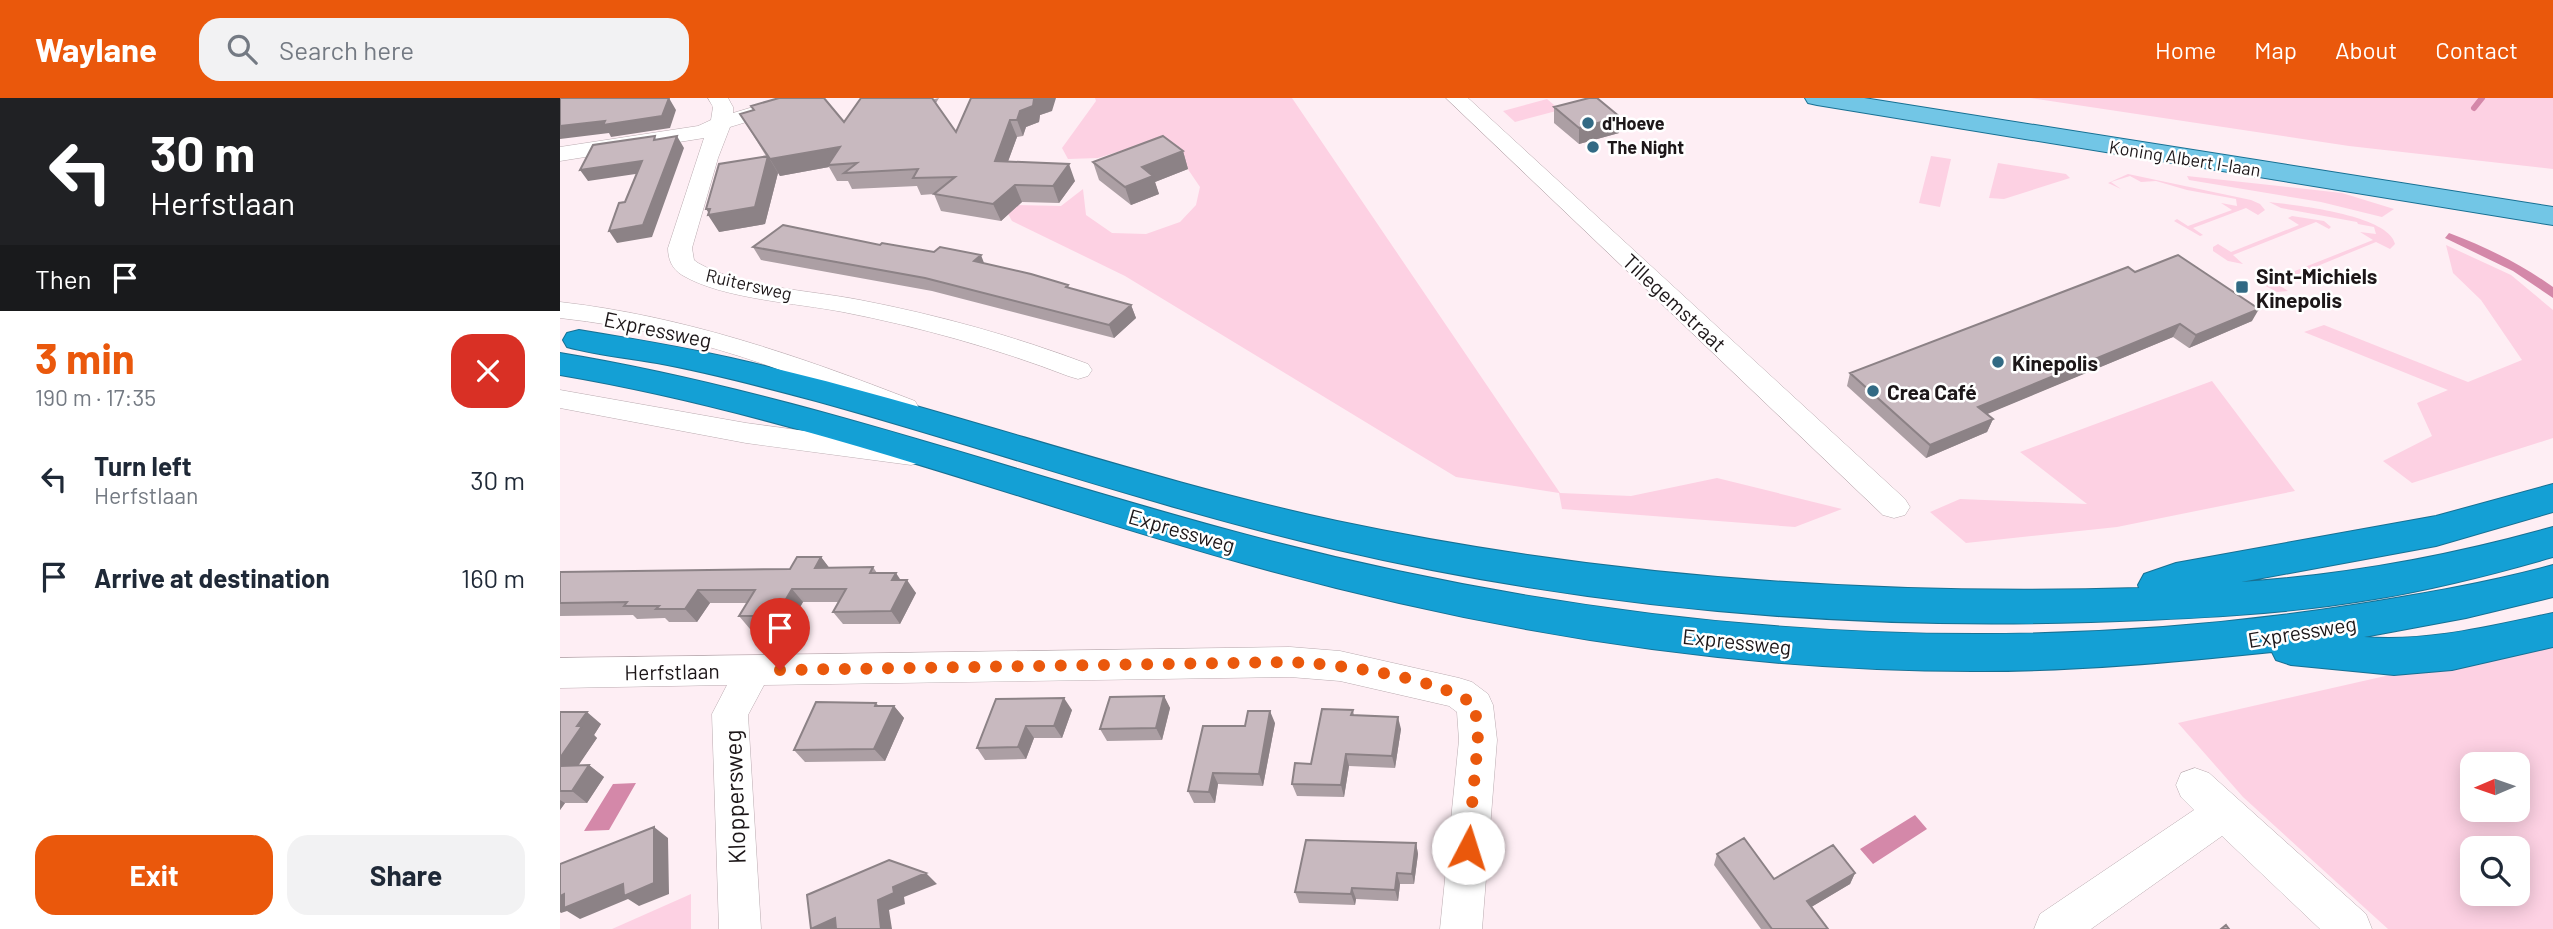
<!DOCTYPE html>
<html lang="en">
<head>
<meta charset="utf-8">
<style>
  :root { --surface:#fff; --page:#f2f2f3; --text:#1f2937; --muted:#747a83; --accent:#ea580c }
  body { margin:0; font-family:Barlow,sans-serif; background:var(--page); color:var(--text); height:100vh; display:flex; flex-direction:column; font-size:26px; white-space:nowrap }
  * { box-sizing:border-box; margin:0 }
  p { font-size:23px; color:var(--muted) }
  .icon { flex:none; width:38px; height:38px; fill:none; stroke:currentColor; stroke-width:2; stroke-linecap:round; stroke-linejoin:round }
  .map { position:relative; flex:1; overflow:hidden }
  .drawer { display:flex; flex-direction:column; background:var(--surface); width:560px }
  .drawer>* { flex:none }
  .banner { background:#202124; color:#fff; overflow:hidden }
  .needle { width:46px; rotate:268deg }
  .fabs { position:absolute; left:1900px; top:654px; display:grid; gap:14px }
  .fabs a { display:grid; place-items:center; width:70px; height:70px; border-radius:14px; background:var(--surface); box-shadow:0 4px 18px #0003; font-size:35px }
  .pin { position:absolute; display:grid; place-items:center; width:60px; height:60px; color:#fff; margin:-72px -30px; border-radius:50% 50% 50% 0; rotate:-45deg; box-shadow:0 0 7px #0007 }
  .pin .icon { rotate:45deg }
  .me { position:absolute; width:77px; margin:-38px; rotate:5deg; stroke-linejoin:round; filter:drop-shadow(0 0 5px #0008) }
  .turn { display:flex; align-items:center; gap:24px; height:147px; padding:0 35px; font-size:32px }
  .turn .icon { width:91px; height:91px; stroke-width:2.5 }
  .turn b { display:block; font-size:49px; line-height:60px }
  .then { display:flex; align-items:center; height:66px; padding:0 35px; background:#0003; gap:14px; font-size:26px }
  .round { display:grid; place-items:center; flex:none; width:74px; height:74px; border-radius:21px; background:var(--page) }
  .overview { display:flex; align-items:center; justify-content:space-between; height:119px; padding:0 35px }
  h1 { font-size:42px; font-weight:700; line-height:52px; color:var(--accent) }
  .cta { display:flex; gap:14px; margin-top:auto; padding:14px 35px }
  .cta a { flex:1; height:80px; border-radius:21px; background:var(--accent); color:#fff; font-size:28px; font-weight:700; line-height:80px; text-align:center }
  .cta a+a { background:var(--page); color:var(--text) }
  ul { padding:0; list-style:none }
  li { display:flex; align-items:center; gap:21px; height:98px; padding:0 35px }
  li div { flex:1 }
  li b { display:block; font-size:26px }
  li em { font-style:normal }
  header { display:flex; align-items:center; gap:42px; box-sizing:border-box; height:98px; padding:0 35px; background:var(--accent); color:#fff }
  header strong { font-size:33px }
  nav { display:flex; gap:38px; margin-inline-start:auto; font-size:24px }
  .search { width:490px; height:63px; background:var(--page); display:flex; align-items:center; gap:18px; box-sizing:border-box; padding:0 24px; border-radius:21px; color:var(--muted); font-size:26px }
  main { display:flex; flex:1; min-height:0 }
  .map>svg:first-child { display:block }
  .green { fill:#fdd1e3; fill-rule:evenodd }
  .water { fill:#d488a9 }
  .lines { fill:none; stroke-linecap:round; stroke-linejoin:round }
  .stream { stroke:#d488a9; stroke-width:6 }
  .minor-casing { stroke:#baabb0; stroke-width:1 }
  .major-casing { stroke:#177093; stroke-width:2 }
  .highway-casing { stroke:#177093; stroke-width:2 }
  .minor { fill:#fff; fill-rule:evenodd }
  .major { fill:#72c6e6; fill-rule:evenodd }
  .highway { fill:#14a0d5; fill-rule:evenodd }
  .wall { fill:#ac9fa4 }
  .shaded-wall { fill:#8c8286 }
  .building { fill:#c8b9bf; stroke:#8c8286; stroke-width:2 }
  .route { stroke:#ea580c; stroke-width:12; stroke-dasharray:0 21.6 }
  .poi-dot { fill:#326a84; stroke:#fff; stroke-width:2.5 }
  .labels { text-anchor:middle; dominant-baseline:central; stroke-width:5; stroke-linejoin:round; paint-order:stroke }
  .far-poi-label { font-size:18px; font-weight:bold; fill:#1d1719; stroke:#fff; text-anchor:start }
  .far-street-label { font-size:18px; fill:#1d1719; stroke:#fff }
  .poi-label { font-size:21px; font-weight:bold; fill:#1d1719; stroke:#fff; text-anchor:start }
  .street-label { font-size:21px; fill:#1d1719; stroke:#fff }
  .near-street-label { font-size:24px; fill:#1d1719; stroke:#fff }
</style>
</head>
<body>
<header>
<strong>Waylane</strong>
<div class="search"><svg class="icon" aria-label="search" viewBox="0 0 24 24"><circle cx="10" cy="10" r="6"/><path d="M15 15l6 6"/></svg>Search here</div>
<nav><a>Home</a><a>Map</a><a>About</a><a>Contact</a></nav>
</header>
<main>
<section class="drawer">
<div class="banner">
<div class="turn"><svg class="icon" aria-label="left" viewBox="0 0 24 24"><path d="M17 20v-9H6M10 6l-5 5 5 5"/></svg><div><b>30 m</b>Herfstlaan</div></div>
<div class="then">Then<svg class="icon" aria-label="arrive" viewBox="0 0 24 24"><path d="M6 21V4h12l-3 4 3 4H6"/></svg></div>
</div>
<div class="overview"><div><h1>3 min</h1><p>190 m · 17:35</p></div><a class="round" style="background:#d93025;color:#fff"><svg class="icon" aria-label="close" viewBox="0 0 24 24"><path d="M6 6l12 12M18 6L6 18"/></svg></a></div>
<ul>
<li><svg class="icon" aria-label="left" viewBox="0 0 24 24"><path d="M17 20v-9H6M10 6l-5 5 5 5"/></svg><div><b>Turn left</b><p>Herfstlaan</p></div><em>30 m</em></li>
<li><svg class="icon" aria-label="arrive" viewBox="0 0 24 24"><path d="M6 21V4h12l-3 4 3 4H6"/></svg><div><b>Arrive at destination</b></div><em>160 m</em></li>
</ul>
<div class="cta"><a>Exit</a><a>Share</a></div>
</section>
<div class="map">
<svg width="1993" height="831" viewBox="0 0 1993 831">
  <rect width="100%" height="100%" fill="#feeef4"/>
  <path class="green" d="M535,0H732L1000,395L1071,398L1157,380L1282,411L1235,429L1002,411L999,395L896,379L565,178L452,123L447,114L450,107L501,108L523,91L526,117L552,135L586,136L620,124L636,107L640,89L623,64L586,45L538,60L508,61L502,50L536,3Z
    M1470,0H1993V71L1789,48Z
    M987,1L1000,12L955,24L943,13Z
    M1371,58L1391,61L1380,109L1359,105Z
    M1438,65L1506,76L1510,80L1444,101L1429,100Z
    M1568,76L1691,102L1700,106L1705,112L1698,117L1686,110L1633,130L1643,137L1640,138L1614,123L1617,121L1628,128L1672,112L1661,105L1677,108L1676,101L1627,92L1596,83L1581,84L1570,78L1551,84L1561,91L1548,85Z
    M1627,78L1782,95L1834,111L1822,119L1761,104L1629,82Z
    M1709,104C1734,107 1829,117 1835,146L1830,151L1816,144L1716,185L1728,193L1717,194L1702,186L1813,142L1800,134L1816,136L1814,129L1798,126L1797,124L1721,110Z
    M1732,118L1764,123L1771,129L1769,131L1756,124L1673,157L1683,166L1668,163L1653,153V149L1658,146L1671,154L1739,127L1728,120Z
    M1886,147L1951,177L1993,212V340L1852,385L1823,363L1872,338L1857,305L1888,292L1744,234L1764,227L1908,284L1962,262L1921,202L1893,175Z
    M1652,283L1735,393L1557,429L1406,445L1370,414L1400,401L1527,406L1460,354Z
    M1993,540V831H1828L1683,699L1618,625ZM1913,667H1958V712H1913ZM1913,751H1958V796H1913Z
    M131,796V831H52Z"/>
  <path class="water" d="M1889,135C1926,149 1961,166 1993,189V200L1953,173L1885,140Z
    M76,685L49,732L24,733L53,686Z
    M1355,717L1367,731L1313,766L1300,751Z"/>
  <g class="lines">
    <path class="stream" d="M1914,10L1922,0"/>
    <g class="minor-casing">
      <path id="minor" d="M148,0H168L173,9V15L223,0H255L252,4L170,29L158,60L132,150L134,162L138,165C182,190 249,192 300,202C378,217 454,238 528,266L532,272L528,278L518,281L508,278C435,250 360,229 283,214C237,205 162,201 122,177C112,171 108,161 108,150L144,40L0,63V49L138,28L151,22L153,9Z
        M886,0H908L1345,401L1350,409L1345,417L1334,420L1323,417Z
        M0,204C124,218 239,258 355,303L359,310L355,317L345,320C299,307 255,284 209,268C141,244 72,228 0,220Z
        M0,292L186,325L351,347L362,350L366,357L362,364L351,367L186,345L0,310Z
        M730,549L780,553L899,580L912,584L928,596L933,607L937,642L922,831H880L899,642L897,614L889,608L780,583L730,579L204,587L188,617L201,831H159L152,616L167,587L0,590V560Z
        M1635,670L1649,675L1806,816L1812,831H1760L1662,738L1531,831H1474L1480,816L1634,712L1621,699L1616,687L1621,675Z"/>
    </g>
    <g class="major-casing">
      <path id="major" d="M1245,0H1304L1993,109V127L1257,7L1248,5Z"/>
    </g>
    <g class="highway-casing">
      <path id="highway" d="M19,232C74,241 129,250 184,263C384,309 577,380 777,423C1042,479 1309,498 1579,490L1578,487L1584,476L1616,465L1876,418L1993,386V414L1876,448L1681,484C1787,477 1890,458 1993,429V459C1934,476 1875,491 1815,501C1721,517 1626,521 1531,524C1278,532 1022,509 774,451C599,410 429,351 256,303C204,289 151,275 97,265C68,260 37,257 7,249L3,242L7,235Z
        M0,255C242,295 473,382 710,443C1065,534 1430,564 1793,507C1860,496 1927,485 1993,467V499L1906,520L1804,539C1869,544 1930,528 1993,515V549L1892,572L1834,577L1731,567L1716,562L1712,554C1615,564 1519,573 1422,573C1181,574 943,536 711,473C474,409 243,318 0,277Z"/>
    </g>
    <use href="#minor" class="minor"/>
    <use href="#major" class="major"/>
    <use href="#highway" class="highway"/>
  </g>
  <path class="wall" d="M379,0L376,5L396,34L492,13L480,17L479,24L466,29L463,38L457,39L448,63L515,83L499,105L462,104L441,123L381,113L374,96L361,97L357,88L292,91L288,83H277L269,69L220,78L218,75L205,126L159,134L206,58L180,16L284,24Z
    M994,9L1060,19L1059,35L1019,46L994,25Z
    M623,53L628,71L595,84L599,96L571,107L539,82L533,64Z
    M320,147L425,166L508,187L509,190L571,207L576,220L554,240L372,193L201,162L193,149Z
    M1575,174L1692,223L1629,250L1613,239L1426,316L1433,321L1427,334L1366,360L1287,288L1290,275Z
    M261,459L269,470L313,469L317,475L341,482L356,495L340,526H283L273,514L279,504H243L227,531H190L179,518L187,505H150L137,524H109L105,520L77,521L73,517L0,518V474L230,471Z
    M604,598L610,610L602,642L547,643L540,631Z
    M436,601L512,612L502,640H474L466,661L425,662L417,650Z
    M316,605L319,608H334L344,620L325,663L245,664L234,652Z
    M793,612L794,617L841,631L835,670L789,668L784,699L737,698L732,686L751,666Z
    M0,614L41,626L34,637L37,640L18,667H29L44,679L27,705H5L0,712Z
    M715,625L703,688L658,686L655,705H634L628,693L685,628Z
    M856,745L858,756L854,786H840L838,803L796,801L795,807L739,805L735,794Z
    M1157,756L1214,781L1295,775L1290,786L1251,809L1268,831H1201L1154,767Z"/>
  <path class="shaded-wall" d="M109,0L116,12L110,30L51,39L49,35L0,41V28Z
    M478,0H496L492,13L480,17L479,24L466,29L463,38L457,22L460,13L474,1Z
    M1060,19L1059,35L1019,46V30Z
    M450,22L457,39L442,80L435,63Z
    M117,38L124,50L92,139L57,145L49,133Z
    M280,49L268,67L269,69L220,78L210,61Z
    M623,53L628,71L595,84L599,96L571,107L565,89L582,69Z
    M208,58L218,75L205,126L159,134L148,117H150L146,111Z
    M82,63L89,74L28,83L20,72Z
    M509,66L515,83L499,105L493,88Z
    M455,87L462,104L441,123L433,106Z
    M421,157L426,170L414,163Z
    M571,207L576,220L554,240L549,227Z
    M1699,211L1692,223L1629,250L1636,237Z
    M1620,226L1613,239L1413,322L1418,309Z
    M1433,321L1427,334L1366,360L1370,347Z
    M261,459L271,472L255,470Z
    M336,475L344,487L347,482L356,495L340,526L331,513L332,482Z
    M232,491L243,504L227,531L216,518Z
    M138,492L150,505L137,524L125,511Z
    M604,598L610,610L602,642L596,630Z
    M504,600L512,612L502,640L494,628Z
    M334,608L344,620L325,663L314,651Z
    M710,613L715,625L703,688L699,676Z
    M27,614L41,626L34,637L37,640L10,680L0,672V660L17,628Z
    M838,619L841,631L835,670L832,658Z
    M466,628L474,640L466,661L458,649Z
    M786,656L789,668L784,699L781,687Z
    M29,667L44,679L27,705L12,693Z
    M653,675L658,686L655,705L649,694Z
    M0,702L5,705L0,712Z
    M94,729L108,740L109,796L79,808L68,801L20,821L7,813L1,815L0,814V798Z
    M856,745L858,756L854,786L852,776Z
    M366,775L377,786L344,799L345,806L329,812L332,831H321L318,802L333,789Z
    M837,775L840,786L838,803L835,792Z
    M1295,775L1290,786L1243,814L1247,803Z
    M792,790L796,801L795,807L791,796Z
    M275,820L287,831H251Z"/>
  <path class="building" d="M0,0H109L102,18L43,27L45,23L0,28Z
    M219,0H264L284,24L301,0H372L396,34L411,0H478L474,1L473,8L460,13L457,22H450L435,63L509,66L493,88L455,87L433,106L374,96L395,79L353,80L358,71L284,75L297,65L268,67L280,49L210,61L208,58L195,109L148,117L150,111H146L159,66L208,58L180,16L194,12L191,8Z
    M1029,0H1037L1060,19L1019,30L994,9Z
    M95,38L94,42L117,38L83,127L49,133L59,105L65,104L82,63L20,72L33,47Z
    M603,38L623,53L582,69L593,78L565,89L533,64Z
    M223,127L320,147L322,145L374,154L380,149L421,157L414,163L471,176L508,187L506,189L571,207L549,227L365,180L193,149Z
    M1618,157L1699,211L1636,237L1620,226L1418,309L1433,321L1370,347L1290,275L1568,169L1575,174Z
    M237,459H261L255,470L313,469L310,475H336L332,482H347L331,513L273,514L286,491H232L216,518H179L195,492H138L125,511H96L99,508H64L67,504L0,505V474L230,471Z
    M604,598L596,630L540,631L550,599Z
    M504,600L494,628H466L458,649L417,650L436,601Z
    M256,604L316,605L315,608H334L314,651L234,652Z
    M762,611L793,612L791,617L838,619L832,658L786,656L781,687L732,686L735,665L751,666Z
    M688,613H710L699,676L653,675L649,694L628,693L643,628H685Z
    M0,614H27L17,628H22L0,660Z
    M29,667L12,693H0V668Z
    M94,729V785L64,798L63,786L4,810V796L0,798V766Z
    M1184,740L1214,781L1273,747L1295,775L1247,803L1268,831H1212L1157,756Z
    M746,742L856,745L852,776L837,775L835,792L792,790L791,796L735,794Z
    M329,762L366,775L333,789L334,795L318,802L321,831H276L275,820L251,831L247,797Z
    M1666,827L1669,831H1661Z"/>
  <g class="lines">
    <path class="route" d="M220,572L730,564C779,566 876,579 915,607L918,642L908,750"/>
  </g>
  <g class="poi-dot">
    <circle cx="1028" cy="25" r="7"/>
    <circle cx="1033" cy="49" r="7"/>
    <rect x="1675" y="182" width="14" height="14" rx="3.5"/>
    <circle cx="1438" cy="264" r="7"/>
    <circle cx="1313" cy="293" r="7"/>
  </g>
  <g class="labels">
    <g class="far-poi-label">
      <text x="1042" y="25">d'Hoeve</text>
      <text x="1047" y="49">The Night</text>
    </g>
    <g class="far-street-label">
      <text transform="translate(1625 60) rotate(9)">Koning Albert I-laan</text>
      <text transform="translate(189 186) rotate(13)">Ruitersweg</text>
    </g>
    <g class="poi-label">
      <text x="1696" y="177">Sint-Michiels<tspan x="1696" dy="24">Kinepolis</tspan></text>
      <text x="1452" y="264">Kinepolis</text>
      <text x="1327" y="293">Crea Café</text>
    </g>
    <g class="street-label">
      <text transform="translate(1115 204) rotate(43)">Tillegemstraat</text>
      <text transform="translate(98 231) rotate(12)">Expressweg</text>
      <text transform="translate(622 432) rotate(16)">Expressweg</text>
      <text transform="translate(1742 533) rotate(-9)">Expressweg</text>
      <text transform="translate(1177 543) rotate(6)">Expressweg</text>
      <text transform="translate(112 573) rotate(-1)">Herfstlaan</text>
    </g>
    <g class="near-street-label">
      <text transform="translate(174 699) rotate(-92)">Kloppersweg</text>
    </g>
  </g>
</svg>
<div class="fabs">
<a><svg class="needle" viewBox="-14 -14 28 28"><path d="M0-13l5 13h-10z" fill="#e53935"/><path d="M0 13l5-13h-10z" fill="#747a83"/></svg></a>
<a><svg class="icon" aria-label="search" viewBox="0 0 24 24"><circle cx="10" cy="10" r="6"/><path d="M15 15l6 6"/></svg></a>
</div>
<div class="pin" style="left:220px;top:572px;background:#d93025"><svg class="icon" aria-label="arrive" viewBox="0 0 24 24"><path d="M6 21V4h12l-3 4 3 4H6"/></svg></div>
<svg class="me" style="left:908px;top:750px" viewBox="-20 -20 40 40"><circle r="19" fill="#fff"/><path d="M0-13L10 11 0 6-10 11z" fill="#ea580c"/></svg>
</div>
</main>
</body>
</html>
